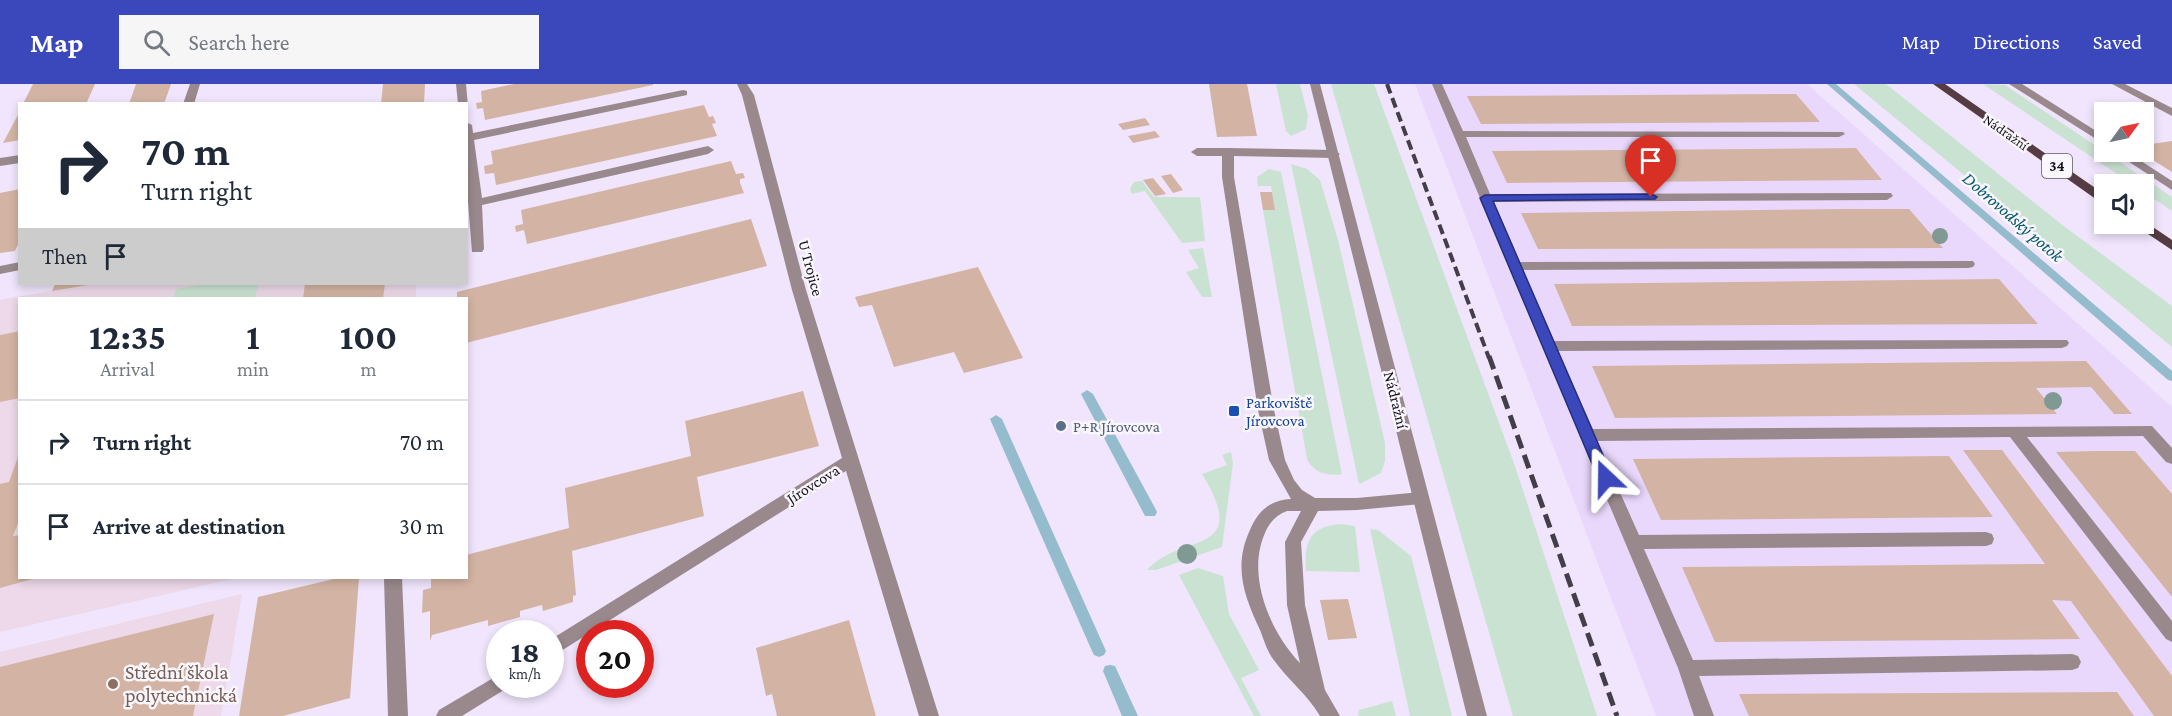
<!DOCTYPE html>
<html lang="en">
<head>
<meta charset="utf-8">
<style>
  :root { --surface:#fff; --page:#f6f6f7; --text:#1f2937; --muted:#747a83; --line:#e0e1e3; --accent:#3b48bc }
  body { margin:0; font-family:"Crimson Pro",serif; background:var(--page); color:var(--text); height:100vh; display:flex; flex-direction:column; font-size:22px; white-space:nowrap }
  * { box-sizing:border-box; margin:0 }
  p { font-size:20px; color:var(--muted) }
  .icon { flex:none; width:33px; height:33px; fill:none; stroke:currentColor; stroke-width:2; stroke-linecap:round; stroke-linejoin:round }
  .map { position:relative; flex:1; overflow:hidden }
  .drawer { position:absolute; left:18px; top:213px; width:450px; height:282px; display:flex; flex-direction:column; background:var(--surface); border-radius:0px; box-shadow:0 3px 9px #0003 }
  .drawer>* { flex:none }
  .banner { position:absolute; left:18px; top:18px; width:450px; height:183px; border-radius:0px; box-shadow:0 3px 9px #0003; background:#fff; color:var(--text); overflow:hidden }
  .needle { width:39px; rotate:57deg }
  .fabs { position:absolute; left:2094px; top:18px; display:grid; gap:12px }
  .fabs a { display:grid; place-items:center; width:60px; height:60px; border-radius:0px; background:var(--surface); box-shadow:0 3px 9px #0003; font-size:30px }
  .speed { position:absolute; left:486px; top:536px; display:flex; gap:12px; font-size:30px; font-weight:700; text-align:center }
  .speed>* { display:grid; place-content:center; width:78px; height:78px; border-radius:50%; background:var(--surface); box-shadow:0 3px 9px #0003; line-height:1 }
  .speed small { font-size:15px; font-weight:400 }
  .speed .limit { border:9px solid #d22; background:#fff; color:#111 }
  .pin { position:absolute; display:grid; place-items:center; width:51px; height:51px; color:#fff; margin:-62px -26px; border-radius:50% 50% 50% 0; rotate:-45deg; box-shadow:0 0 6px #0007 }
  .pin .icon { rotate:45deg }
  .me { position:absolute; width:66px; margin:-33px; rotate:337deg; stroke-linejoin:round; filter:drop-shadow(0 0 4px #0008) }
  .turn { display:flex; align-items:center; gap:21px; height:126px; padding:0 24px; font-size:27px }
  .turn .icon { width:78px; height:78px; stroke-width:2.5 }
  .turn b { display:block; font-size:42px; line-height:51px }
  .then { display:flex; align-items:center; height:57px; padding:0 24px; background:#0003; gap:12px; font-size:22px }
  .eta { display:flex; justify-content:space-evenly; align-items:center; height:102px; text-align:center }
  .eta b { font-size:36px; font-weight:700; line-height:42px }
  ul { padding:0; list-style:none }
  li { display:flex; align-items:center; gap:18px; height:84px; padding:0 24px; border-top:2px solid var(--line) }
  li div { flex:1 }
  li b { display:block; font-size:22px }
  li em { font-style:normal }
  header { display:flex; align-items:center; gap:36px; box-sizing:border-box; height:84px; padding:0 30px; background:var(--accent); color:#fff }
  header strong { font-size:28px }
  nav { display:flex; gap:33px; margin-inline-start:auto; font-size:21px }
  .search { width:420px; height:54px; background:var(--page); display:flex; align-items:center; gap:15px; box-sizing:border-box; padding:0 21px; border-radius:0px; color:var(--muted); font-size:22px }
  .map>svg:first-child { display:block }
  .built { fill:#ead7fc }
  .education { fill:#edd9e9 }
  .green { fill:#cae2d2 }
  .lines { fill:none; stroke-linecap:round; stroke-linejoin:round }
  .stream { fill:#94bccc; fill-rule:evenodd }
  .building { fill:#d3b4a4 }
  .service { fill:#99898d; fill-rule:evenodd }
  .minor { fill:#99898d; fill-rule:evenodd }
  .primary { fill:#553c43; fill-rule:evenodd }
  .rail-far1 { stroke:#443e4a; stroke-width:4; stroke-dasharray:10 5; stroke-linecap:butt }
  .rail { stroke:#443e4a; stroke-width:5; stroke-dasharray:14 7; stroke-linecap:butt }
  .tree { fill:#809992 }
  .route { fill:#3b48bc; stroke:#262f7a; stroke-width:1.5 }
  .transit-dot { fill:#1a4fb4; stroke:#f9f6fc; stroke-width:2 }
  .service-dot { fill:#5c6f8a; stroke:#f9f6fc; stroke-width:2 }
  .education-dot { fill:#8d6e63; stroke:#f9f6fc; stroke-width:2 }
  .labels { text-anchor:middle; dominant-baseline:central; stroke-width:5; stroke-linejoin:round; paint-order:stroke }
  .far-street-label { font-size:14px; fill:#18131d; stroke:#f9f6fc }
  .shield { fill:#f9f6fc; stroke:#5c5760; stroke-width:1.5 }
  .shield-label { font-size:15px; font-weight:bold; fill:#18131d }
  .street-label { font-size:16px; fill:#18131d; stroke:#f9f6fc }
  .transit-label { font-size:16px; fill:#164399; stroke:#f9f6fc; text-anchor:start }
  .service-label { font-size:16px; fill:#4e5e75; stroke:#f9f6fc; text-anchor:start }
  .water-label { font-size:18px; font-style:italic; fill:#04586e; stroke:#f9f6fc }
  .near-education-label { font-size:20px; fill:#785e54; stroke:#f9f6fc; text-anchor:start }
</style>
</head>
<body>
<header>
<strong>Map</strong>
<div class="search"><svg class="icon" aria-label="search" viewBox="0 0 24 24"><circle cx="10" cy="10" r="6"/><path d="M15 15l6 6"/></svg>Search here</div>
<nav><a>Map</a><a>Directions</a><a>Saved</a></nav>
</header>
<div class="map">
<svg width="2172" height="632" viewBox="0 0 2172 632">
  <rect width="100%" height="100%" fill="#f0e5fc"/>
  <path class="built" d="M1415,0H1807L2172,323V632H1656Z"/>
  <path class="education" d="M89,200H416V214H20V494H237L0,548V216Z
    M242,510L221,632H0V568Z"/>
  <path class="green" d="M1276,0H1300L1308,32L1306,45L1291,52L1286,47Z
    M1331,0H1374L1516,385L1597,632H1513Z
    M1854,0H1886L2061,140L2172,222V263Z
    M1983,0L2005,1L2172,113V127L2144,108V100H2132Z
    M1291,80L1307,85L1320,96L1338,156L1385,359V377L1381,389L1359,400Z
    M1269,85L1281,88L1342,390C1327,393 1313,388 1307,375L1263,126H1275L1271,102H1258L1257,93Z
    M1142,97L1154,113H1200L1205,157L1182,159L1145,107L1132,110L1130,105L1134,98Z
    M1203,164L1212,213H1202L1186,188L1199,184L1188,166Z
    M204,200H258L255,214H173L176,205Z
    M1231,368L1233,379L1222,463L1156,486H1147C1180,448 1253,473 1202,390L1227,381L1222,371Z
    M1341,440L1355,442L1360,488L1306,487C1304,459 1309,442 1341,440Z
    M1370,445L1378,446L1411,472L1452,632H1410Z
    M1198,484L1223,492L1229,530L1259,586L1241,594L1261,632H1254L1179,491Z
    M1392,617L1396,632H1358L1359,626Z"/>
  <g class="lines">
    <path class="stream" d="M1827,0H1836L2172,287V297L2168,296Z
      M1087,306L1093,310L1155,424L1157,428L1155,432H1145L1081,310Z
      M996,331L1002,335L1106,567L1104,571L1099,573L1094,571L1092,567L990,335Z
      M1110,581L1115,582L1138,632H1122L1103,587L1105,582Z"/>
  </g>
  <path class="building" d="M33,0H95L86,20H23Z
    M136,0H171L164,20H129Z
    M383,0H425L424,20H381Z
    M514,0H653V1L485,36L483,24L477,25L476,19L482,18L481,7Z
    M1209,0H1247L1257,52L1217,53Z
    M1796,10L1820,38L1481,40L1467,12Z
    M704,21L709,33L713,32L716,39L712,40L717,52L496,101L494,89L485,90L484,82L493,80L491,67Z
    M20,27V56L3,59Z
    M1145,34L1150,41L1123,46L1118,40Z
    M1155,47L1160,53L1133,59L1128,52Z
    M2172,57V88L2140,68H2144V61Z
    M1856,64L1882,96L1507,99L1492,67Z
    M731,77L736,90L743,89L745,94L740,95V99L744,109L527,160L524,146L516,148L515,142L523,140L521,126Z
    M1171,90L1183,106L1173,109L1161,92Z
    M1153,94L1166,110L1155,112L1143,96Z
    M20,105V156L15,167L0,169V109Z
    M1260,108H1272L1275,126H1263Z
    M1845,125H1909L1943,164L1538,165L1521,129Z
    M751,135L767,182L466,259V214H457V208Z
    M978,183L1023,274L964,289L954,268L894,283L872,221L859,223L855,213Z
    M1999,195L2038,240L1572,242L1554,200Z
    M55,200H88V201L52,207Z
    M305,200H385L383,214H303Z
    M20,247V314L0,318V251Z
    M2086,277L2132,330H2114L2091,303L2036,304L2057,330L1615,334L1592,282Z
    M803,307L819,362L697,393L704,432L572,467L576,511L573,512V518L543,527L542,521L520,527V533L488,542V536L432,551L430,557V527L422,529L423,506L431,504V494H466V471L569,444L565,404L691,372L685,337Z
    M1963,366H2002L2172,592V632H2154L2071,517L2052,516L2080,555L1715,558L1682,483L2045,480Z
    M2096,367H2135L2172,410V513L2056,368Z
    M19,370L20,434L13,452L20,451V494H36L0,504V400L9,398Z
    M1949,372L1993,433L1661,436L1633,375Z
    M338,494H359L350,614L283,632H239L258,513Z
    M1348,515L1357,554L1328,556L1320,516Z
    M214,530L193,632H0V583Z
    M849,536L876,632H777L772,610L766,612L756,564Z
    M2117,608L2134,632H1749L1739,610Z"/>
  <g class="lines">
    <path class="service" d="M190,0H200L194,20H183Z
      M456,0H466L468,22L466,20H458Z
      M1432,0H1442L1463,47L1843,48L1845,50L1839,53H1466L1490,110L1891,109L1893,112L1887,116L1494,118L1520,178L1973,177L1975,180L1973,183L1968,184L1523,186L1554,257L2067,256L2069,259L2067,262L2062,264L1558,267L1593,345L2152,342L2172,364V380L2166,378L2143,352L2027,353L2172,537V558L2166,555L2010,353L1597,357L1639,451L1986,448L1992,450L1994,455L1992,460L1986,462L1644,465L1693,576L2072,570L2078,572L2081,578L2078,584L2072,586L1699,592L1714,632H1694L1678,584Z
      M2009,0H2022L2104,52V60Z
      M2112,0H2125L2172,24V32Z
      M683,6L687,7V11L474,56L482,114L708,62L714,66L708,70L482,121L484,165L482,168H472L466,92V38L472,41L473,49Z
      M1228,64L1334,66L1340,70L1334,74L1234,72V93L1274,326L1285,376L1294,396L1302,406L1315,414H1357L1421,408L1427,410L1429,414L1427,418L1421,420L1357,426L1318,427L1301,458L1305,521L1325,606L1340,632H1320C1307,610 1288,596 1273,575C1267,567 1264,556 1260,546C1244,512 1233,482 1250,446C1258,427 1270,416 1291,415L1269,376L1258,326L1222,93V72H1197L1191,68L1197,64ZM1287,427H1301L1285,458L1287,521L1300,579C1270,548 1246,491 1265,449C1269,439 1276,431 1287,427Z
      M2114,68H2127L2172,97V106Z
      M20,71V79L0,82V74Z"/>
    <path class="minor" d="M737,0H747L754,11L806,206L939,632H919L846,387L550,574V556L842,374L792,206L742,11Z
      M1310,0H1320L1487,632H1467Z
      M20,178V186L0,190V182Z
      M384,494H402L408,632H388Z
      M500,590V600H508L507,604L462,632H436L439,626Z"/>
    <path class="primary" d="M1933,0H1945L2104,110V119L2100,118Z
      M2144,137L2172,156V166L2133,140H2144Z"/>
    <path class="rail-far1" d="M1387,0L1489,274"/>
    <path class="rail" d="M1489,272L1617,632"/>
  </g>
  <g class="tree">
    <circle cx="1940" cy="152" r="8"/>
    <circle cx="2053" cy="317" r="9"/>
    <circle cx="1187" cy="470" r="10"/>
  </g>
  <path class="route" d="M1651,110L1657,113L1655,115L1493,117L1613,394L1606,399L1598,394L1480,114L1485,111Z"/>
  <rect class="transit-dot" x="1228" y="321" width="12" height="12" rx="3"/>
  <circle class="service-dot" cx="1061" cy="342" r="6"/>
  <circle class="education-dot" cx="113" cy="600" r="6"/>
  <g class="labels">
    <g class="far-street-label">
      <text transform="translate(2006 48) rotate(35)">Nádražní</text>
    </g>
    <rect class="shield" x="2042" y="70" width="30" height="24" rx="4.5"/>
    <g class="shield-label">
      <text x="2057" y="82">34</text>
    </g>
    <g class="street-label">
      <text transform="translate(811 184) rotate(75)">U Trojice</text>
      <text transform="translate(1396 316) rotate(76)">Nádražní</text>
      <text transform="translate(813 400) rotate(-32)">Jírovcova</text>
    </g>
    <g class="transit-label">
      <text x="1246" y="318">Parkoviště<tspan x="1246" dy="18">Jírovcova</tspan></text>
    </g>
    <g class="service-label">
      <text x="1073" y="342">P+R Jírovcova</text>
    </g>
    <g class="water-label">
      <text transform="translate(2013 133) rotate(41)">Dobrovodský potok</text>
    </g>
    <g class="near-education-label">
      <text x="125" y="588">Střední škola<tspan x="125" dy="23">polytechnická</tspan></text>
    </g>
  </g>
</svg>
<div class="fabs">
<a><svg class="needle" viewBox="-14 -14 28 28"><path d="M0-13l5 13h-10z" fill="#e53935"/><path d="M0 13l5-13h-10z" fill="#747a83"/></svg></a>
<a><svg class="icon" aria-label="sound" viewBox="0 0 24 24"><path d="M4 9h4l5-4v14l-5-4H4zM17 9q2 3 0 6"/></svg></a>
</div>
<div class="speed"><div>18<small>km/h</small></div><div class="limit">20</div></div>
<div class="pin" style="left:1651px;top:113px;background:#d93025"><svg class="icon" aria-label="arrive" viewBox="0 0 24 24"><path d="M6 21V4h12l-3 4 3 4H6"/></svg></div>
<svg class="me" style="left:1606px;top:394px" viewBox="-20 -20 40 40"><path d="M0-17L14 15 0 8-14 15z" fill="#3b48bc" stroke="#fff" stroke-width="4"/></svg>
<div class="banner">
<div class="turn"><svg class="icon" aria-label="right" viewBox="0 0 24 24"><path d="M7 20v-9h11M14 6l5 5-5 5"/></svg><div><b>70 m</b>Turn right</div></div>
<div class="then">Then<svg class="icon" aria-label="arrive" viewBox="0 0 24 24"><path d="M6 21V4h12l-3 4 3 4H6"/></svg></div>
</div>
<section class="drawer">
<div class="eta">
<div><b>12:35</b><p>Arrival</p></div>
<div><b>1</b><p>min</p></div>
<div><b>100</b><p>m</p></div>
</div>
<ul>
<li><svg class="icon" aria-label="right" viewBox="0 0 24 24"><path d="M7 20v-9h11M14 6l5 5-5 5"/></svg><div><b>Turn right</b></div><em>70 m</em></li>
<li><svg class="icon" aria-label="arrive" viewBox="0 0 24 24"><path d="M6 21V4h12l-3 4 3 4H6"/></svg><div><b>Arrive at destination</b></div><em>30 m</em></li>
</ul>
</section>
</div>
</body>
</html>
